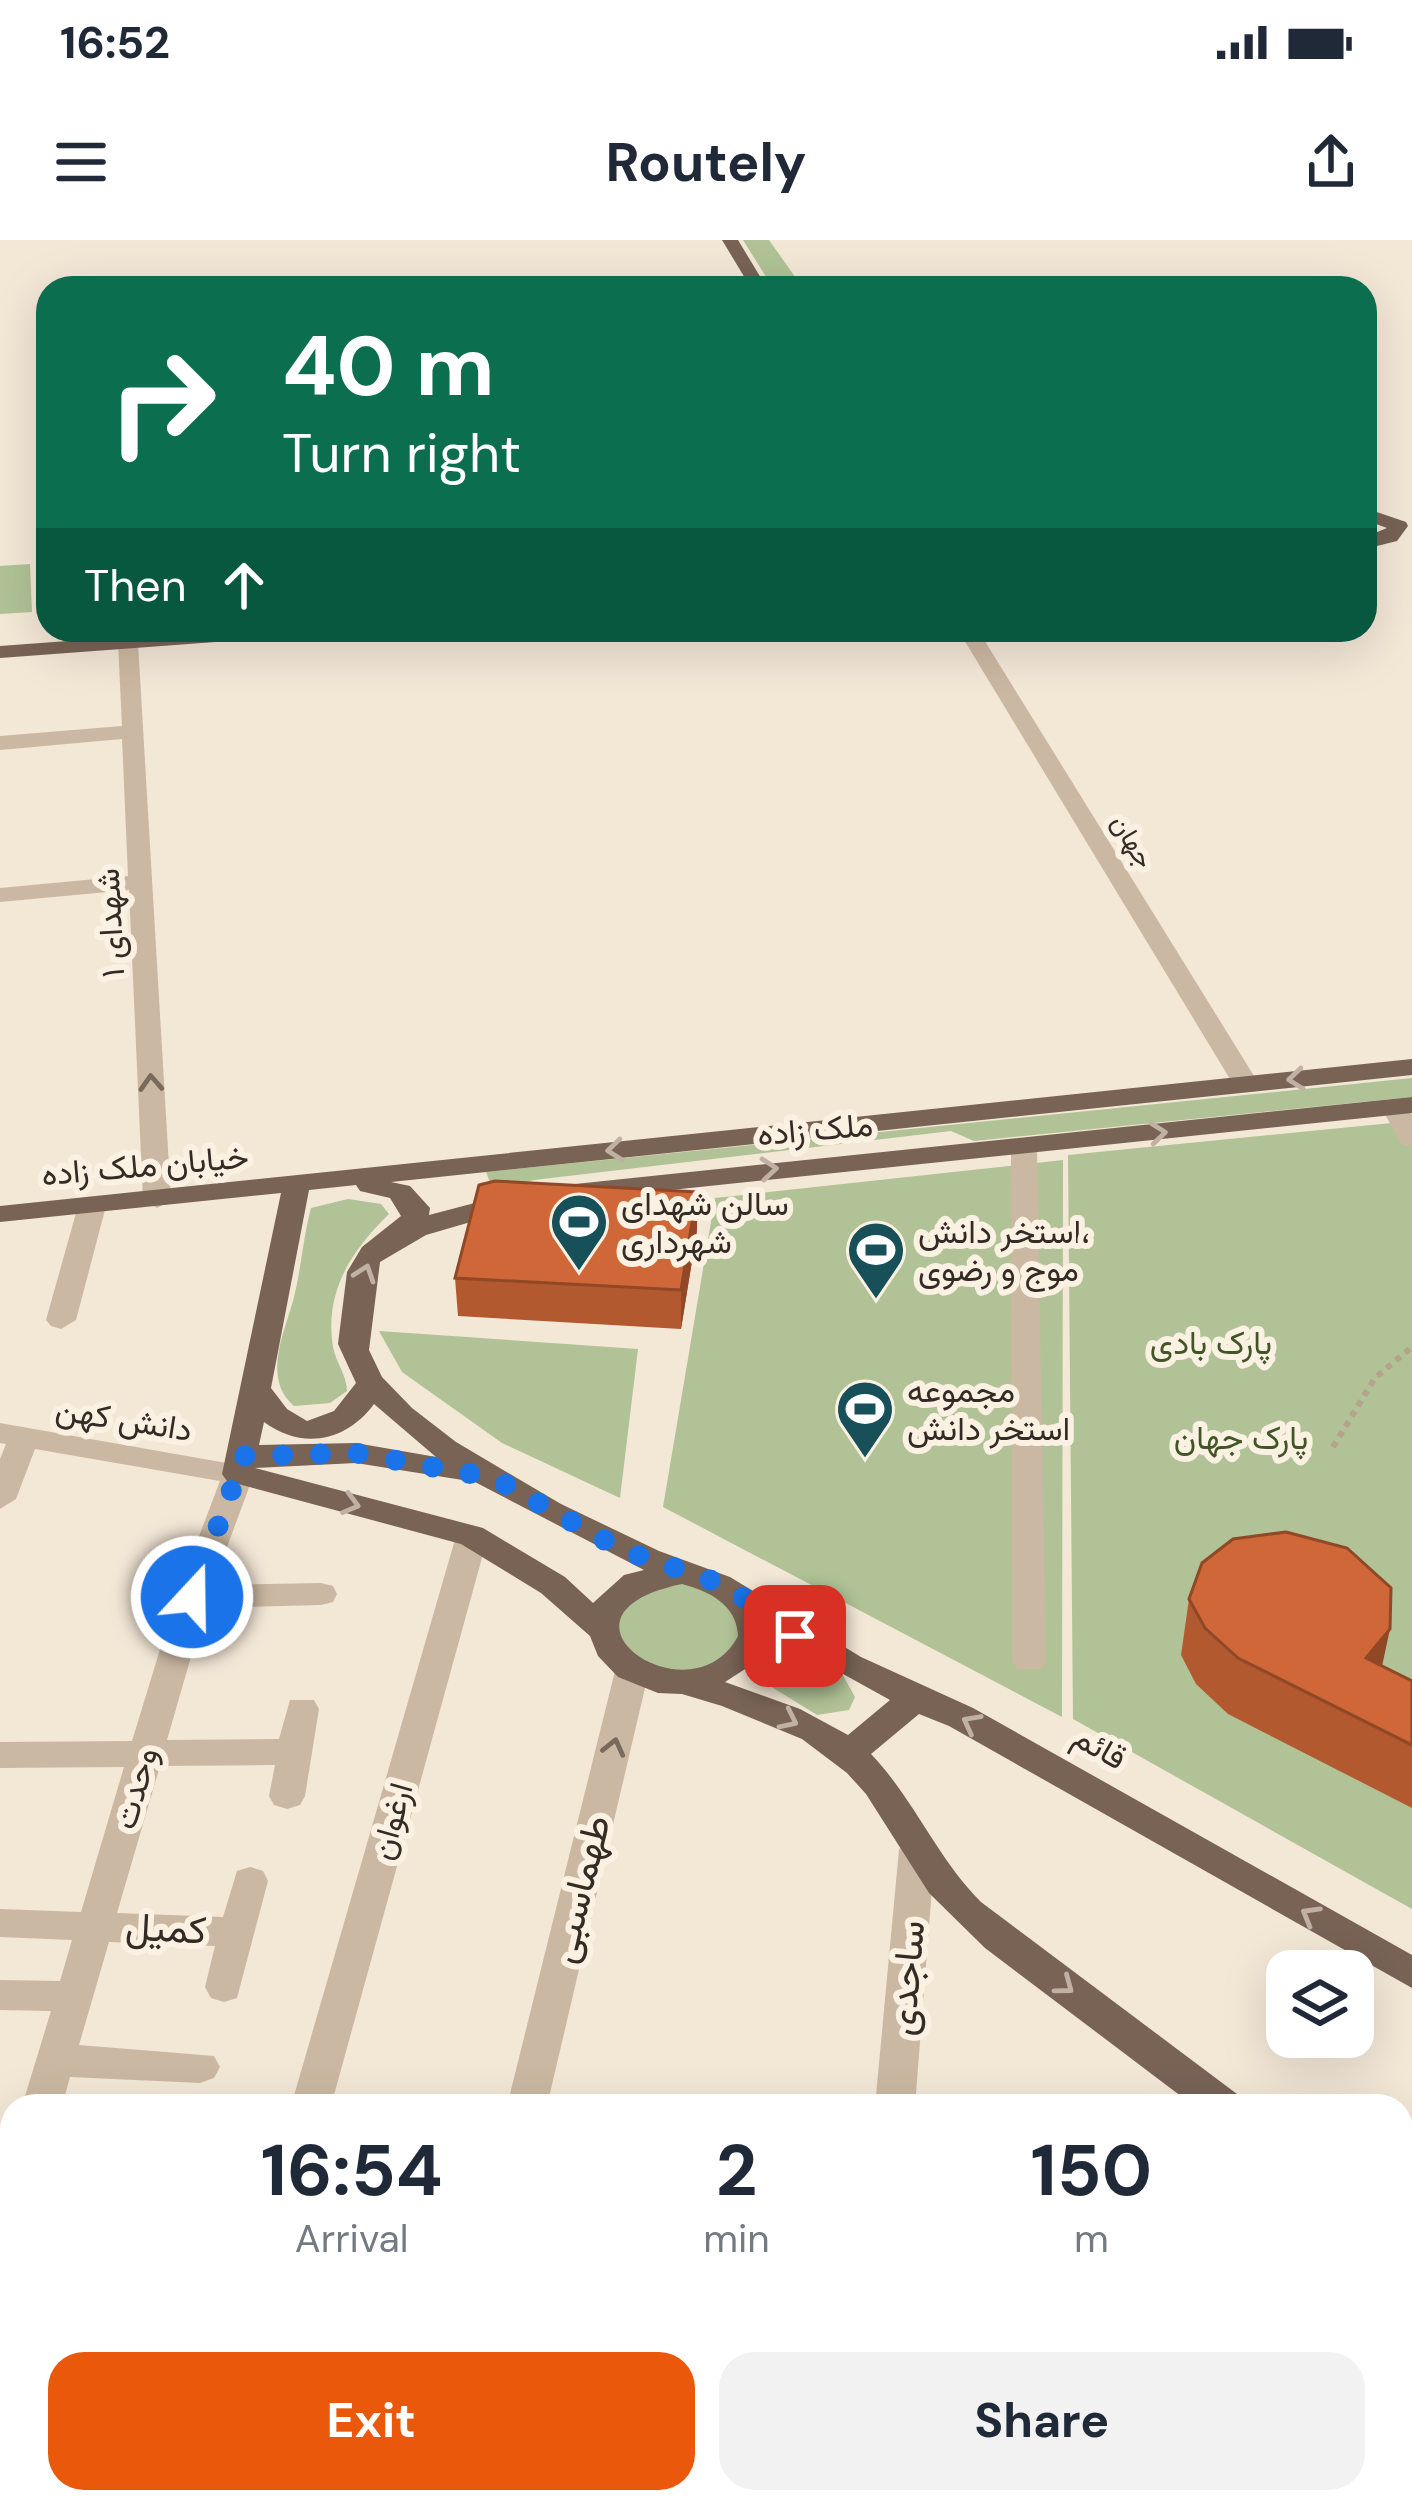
<!DOCTYPE html>
<html lang="en">
<head>
<meta charset="utf-8">
<style>
  :root { --surface:#fff; --page:#f2f2f3; --text:#1f2937; --muted:#747a83; --accent:#ea580c }
  body { margin:0; font-family:"DM Sans",Vazirmatn,sans-serif; background:var(--page); color:var(--text); height:100vh; display:flex; flex-direction:column; font-size:45px; white-space:nowrap }
  * { box-sizing:border-box; margin:0 }
  p { font-size:39px; color:var(--muted) }
  .icon { flex:none; width:66px; height:66px; fill:none; stroke:currentColor; stroke-width:2; stroke-linecap:round; stroke-linejoin:round }
  .map { position:relative; flex:1; overflow:hidden }
  .side { position:absolute; left:0px; top:1854px; width:1413px; height:420px; display:flex; flex-direction:column; background:var(--surface); border-radius:36px 36px 0 0; box-shadow:0 12px 48px #0002 }
  .side>* { flex:none }
  .guide { position:absolute; left:36px; top:36px; width:1341px; height:366px; border-radius:36px; box-shadow:0 12px 48px #0002; background:#0b6e4f; color:#fff; overflow:hidden }
  .tools { position:absolute; left:1266px; top:1710px; display:grid; gap:24px }
  .tools a { display:grid; place-items:center; width:108px; height:108px; border-radius:24px; background:var(--surface); box-shadow:0 12px 48px #0002; font-size:60px }
  .pin { position:absolute; display:grid; place-items:center; width:102px; height:102px; color:#fff; margin:-51px; border-radius:24px; box-shadow:0 6px 18px #0006 }
  .me { position:absolute; width:132px; margin:-66px; rotate:21deg; stroke-linejoin:round; filter:drop-shadow(0 0 9px #0008) }
  .turn { display:flex; align-items:center; gap:42px; height:252px; padding:0 48px; font-size:54px }
  .turn .icon { width:156px; height:156px; stroke-width:2.5 }
  .turn b { display:block; font-size:84px; line-height:102px }
  .then { display:flex; align-items:center; height:114px; padding:0 48px; background:#0003; gap:24px; font-size:45px }
  .eta { display:flex; justify-content:space-evenly; align-items:center; height:204px; text-align:center }
  .eta b { font-size:72px; font-weight:700; line-height:84px }
  .cta { display:flex; gap:24px; margin-top:auto; padding:24px 48px }
  .cta a { flex:1; height:138px; border-radius:36px; background:var(--accent); color:#fff; font-size:48px; font-weight:700; line-height:138px; text-align:center }
  .cta a+a { background:var(--page); color:var(--text) }
  .status { display:flex; justify-content:space-between; align-items:center; height:84px; padding:0 60px; background:var(--surface); direction:ltr }
  .status svg { height:33px; fill:currentColor }
  header { display:flex; justify-content:space-between; align-items:center; height:156px; padding:0 48px; background:var(--surface); font-size:54px; font-weight:700 }
  .map>svg:first-child { display:block }
  .green { fill:#b0c296 }
  .lines { fill:none; stroke-linecap:round; stroke-linejoin:round }
  .path { stroke:#b7a28c; stroke-width:6; stroke-dasharray:6 6; stroke-linecap:butt }
  .minor { fill:#cbb8a2; fill-rule:evenodd }
  .major { fill:#786355; fill-rule:evenodd }
  .wall { fill:#b25930 }
  .shaded-wall { fill:#914827 }
  .building { fill:#cf6738; stroke:#914827; stroke-width:3 }
  .oneway { stroke:#c0b1a3 }
  .oneway2 { stroke:#786a5d }
  .route { stroke:#1a73e8; stroke-width:21; stroke-dasharray:0 37.8 }
  .labels { text-anchor:middle; dominant-baseline:central; stroke-width:12; stroke-linejoin:round; paint-order:stroke }
  .far-street-label { font-size:27px; fill:#352b25; stroke:#faf1e3 }
  .street-label { font-size:33px; fill:#352b25; stroke:#faf1e3 }
  .poi-label { font-size:33px; fill:#352b25; stroke:#faf1e3; text-anchor:start }
  .park-label { font-size:33px; fill:#415527; stroke:#faf1e3 }
  .near-street-label { font-size:39px; fill:#352b25; stroke:#faf1e3 }
</style>
</head>
<body>
<div class="status"><b>16:52</b><svg viewBox="0 0 49 12"><path d="M0 12V9h3v3zM5 12V6h3v6zM10 12V3h3v9zM15 12V0h3v12zM26 1h20v11H26zM47 4h2v5h-2z"/></svg></div>
<header><svg class="icon" aria-label="menu" viewBox="0 0 24 24"><path d="M4 6h16M4 12h16M4 18h16"/></svg>Routely<svg class="icon" aria-label="share" viewBox="0 0 24 24"><path d="M12 15V3M7 8l5-5 5 5M5 13v7h14v-7"/></svg></header>
<div class="map">
<svg width="1412" height="2274" viewBox="0 0 1412 2274">
  <rect width="100%" height="100%" fill="#f3e7d6"/>
  <path class="green" d="M743,0H769L803,48H773Z
    M30,324L32,372L0,374V326Z
    M1412,838V857L974,901L951,891L534,940L493,950L486,932Z
    M1412,881V1669L1073,1479L1068,915Z
    M1063,920L1062,1477L663,1267L715,958Z
    M348,959L381,964L389,974C352,1010 324,1051 333,1107C336,1123 346,1133 347,1151L330,1163L294,1166C262,1139 284,1093 293,1061C301,1031 303,998 311,968Z
    M379,1091L638,1109L620,1258L502,1203L402,1132Z
    M675,1338L734,1357L744,1404L692,1436L626,1422L609,1376Z
    M783,1408L841,1432L855,1457L849,1470L817,1475L762,1441L758,1431L765,1417Z"/>
  <g class="lines">
    <path class="path" d="M1333,1207L1375,1138L1412,1107"/>
    <path class="minor" d="M958,390H978L1259,844L1255,850H1237L1233,844Z
      M128,397L138,403L171,960L157,968L143,960L129,650L0,662V648L128,636L122,499L0,510V496L122,486L118,403Z
      M1394,859L1403,861L1412,875V907L1402,905L1381,867Z
      M1024,899L1037,907L1046,1421L1041,1429H1017L1012,1421L1011,907Z
      M92,958L106,966L76,1080L61,1089L51,1086L46,1080L78,966Z
      M0,1183L249,1227L254,1234L213,1345L321,1343L333,1346L337,1354L333,1362L321,1365L205,1368L167,1500L279,1499L290,1460H314L319,1469L305,1556L300,1565L287,1569L274,1565L269,1556L275,1525L160,1526L117,1673L223,1677L237,1631L250,1627L263,1631L268,1641L237,1758L224,1762L211,1758L205,1747L215,1706L109,1702L79,1805L214,1816L220,1827L214,1838L200,1843L70,1837L62,1866H22L51,1771L0,1770V1740L60,1741L72,1700L0,1697V1669L81,1672L124,1527L0,1528V1502L132,1501L176,1357L220,1241L35,1209L16,1259L0,1269V1219L6,1204L0,1203Z
      M472,1285L488,1296L331,1866H291L456,1296Z
      M632,1419L644,1422L649,1431L547,1866H507L615,1431L620,1422Z
      M917,1596L930,1600L935,1610L915,1866H875L899,1610L904,1600Z
      M12,1959V2034L0,2038V1964Z
      M178,2262H222L219,2274H175Z
      M408,2262H452L450,2274H406Z
      M838,2262H882L881,2274H837Z
      M1268,2262H1312L1313,2274H1269Z"/>
    <path class="major" d="M722,0H738L767,48H751Z
      M1365,268L1406,282L1408,286L1397,301L1365,309V297L1387,288L1365,280Z
      M216,390H308L298,396L0,418V406Z
      M1412,819V835L391,942L410,946L430,968L429,975L509,954L523,962L519,968L426,995L380,1022L369,1110L382,1137L412,1168L456,1202L561,1264L659,1311L730,1337L861,1417L973,1468L1412,1715V1748L949,1486L919,1474L871,1514C914,1559 937,1618 981,1662L1237,1854L1243,1866H1194L985,1708L929,1653L866,1554L847,1533L802,1499L722,1466L682,1454L658,1453L618,1437L598,1416L590,1396L541,1353L461,1304L227,1241L222,1234L281,953L0,982V966ZM356,945L360,951L390,958L401,976L362,1007L347,1032L338,1104L356,1143L334,1171L307,1181L287,1169L271,1148L309,950ZM374,1164L436,1217L356,1203L259,1205L264,1182C302,1210 346,1202 374,1164ZM356,1223L475,1242L644,1330L624,1335L593,1363L565,1337L483,1288L255,1228ZM682,1344C709,1351 737,1365 738,1396C692,1484 532,1375 682,1344ZM771,1394L890,1460L848,1495L800,1469L725,1442L759,1420Z
      M1412,857V873L575,960L561,952L575,944Z
      M1401,1966L1412,1970V2009L1401,2005Z"/>
  </g>
  <path class="wall" d="M697,990L681,1089L458,1076L455,1038Z
    M1189,1359L1383,1426L1412,1441V1568L1228,1474L1196,1444L1181,1415Z"/>
  <path class="shaded-wall" d="M697,952V990L681,1089V1050Z
    M1390,1389L1378,1445L1366,1418Z"/>
  <path class="building" d="M495,941L697,952L681,1050L455,1038L479,945Z
    M1286,1292L1347,1308L1391,1348L1390,1389L1366,1418L1412,1441V1505L1238,1418L1205,1388L1189,1359L1202,1323L1233,1299Z"/>
  <defs><path id="oneway-chevron" d="M-2-3.5L2.5 0L-2 3.5" fill="none" stroke-width="1.6" stroke-linecap="round" stroke-linejoin="round" transform="scale(3)"/></defs>
  <g class="oneway">
    <use href="#oneway-chevron" transform="translate(1296 839) rotate(174)"/>
    <use href="#oneway-chevron" transform="translate(1158 893) rotate(-6)"/>
    <use href="#oneway-chevron" transform="translate(615 910) rotate(174)"/>
    <use href="#oneway-chevron" transform="translate(769 929) rotate(-5)"/>
    <use href="#oneway-chevron" transform="translate(365 1033) rotate(-71)"/>
    <use href="#oneway-chevron" transform="translate(351 1264) rotate(15)"/>
    <use href="#oneway-chevron" transform="translate(789 1480) rotate(26)"/>
    <use href="#oneway-chevron" transform="translate(971 1483) rotate(-152)"/>
    <use href="#oneway-chevron" transform="translate(1310 1675) rotate(-150)"/>
    <use href="#oneway-chevron" transform="translate(1065 1746) rotate(37)"/>
  </g>
  <g class="oneway2">
    <use href="#oneway-chevron" transform="translate(151 843) rotate(-93)"/>
    <use href="#oneway-chevron" transform="translate(614 1507) rotate(-76)"/>
  </g>
  <g class="lines">
    <path class="route" d="M192,1357L244,1216L356,1213L494,1238L622,1310L728,1346L795,1396"/>
  </g>
  <defs>
    <g id="stadium-pin" transform="scale(3)"><path d="M0 17L-7.5 6A9.5 9.5 0 1 1 7.5 6Z" fill="#185059" stroke="#faf1e3"/><path d="M0-5a6.5 5 0 1 0 0 10a6.5 5 0 1 0 0-10ZM-3.5-1.8h7v3.6h-7Z" fill="#fff"/></g>
  </defs>
  <g fill-rule="evenodd">
    <use href="#stadium-pin" x="579" y="982"/>
    <use href="#stadium-pin" x="876" y="1010"/>
    <use href="#stadium-pin" x="865" y="1169"/>
  </g>
  <g class="labels">
    <g class="far-street-label">
      <text transform="translate(1133 601) rotate(59)">جهان</text>
    </g>
    <g class="street-label">
      <text transform="translate(110 683) rotate(-93)">شهدای ۱</text>
      <text transform="translate(815 889) rotate(-5)">ملک زاده</text>
      <text transform="translate(145 925) rotate(-5)">خیابان ملک زاده</text>
      <text transform="translate(124 1179) rotate(9)">دانش کهن</text>
      <text transform="translate(1100 1507) rotate(30)">قائم</text>
      <text transform="translate(135 1548) rotate(-74)">وحدت</text>
      <text transform="translate(391 1581) rotate(-74)">ارغوان</text>
    </g>
    <g class="poi-label">
      <text x="621" y="963">سالن شهدای<tspan x="621" dy="38">شهرداری</tspan></text>
      <text x="918" y="991">استخر دانش،<tspan x="918" dy="38">موج و رضوی</tspan></text>
      <text x="907" y="1150">مجموعه<tspan x="907" dy="38">استخر دانش</tspan></text>
    </g>
    <g class="park-label">
      <text x="1211" y="1102">پارک بادی</text>
      <text x="1241" y="1197">پارک جهان</text>
    </g>
    <g class="near-street-label">
      <text transform="translate(579 1649) rotate(-76)">طهماسبی</text>
      <text transform="translate(166 1688) rotate(3)">کمیل</text>
      <text transform="translate(906 1738) rotate(-85)">ساجدی</text>
    </g>
  </g>
</svg>
<div class="tools">
<a><svg class="icon" aria-label="layers" viewBox="0 0 24 24"><path d="M12 4l9 5-9 5-9-5zM3 14l9 5 9-5"/></svg></a>
</div>
<div class="pin" style="left:795px;top:1396px;background:#d93025"><svg class="icon" aria-label="arrive" viewBox="0 0 24 24"><path d="M6 21V4h12l-3 4 3 4H6"/></svg></div>
<svg class="me" style="left:192px;top:1357px" viewBox="-20 -20 40 40"><circle r="17" fill="#1a73e8" stroke="#fff" stroke-width="3"/><path d="M0-11L8 9 0 5-8 9z" fill="#fff"/></svg>
<div class="guide">
<div class="turn"><svg class="icon" aria-label="right" viewBox="0 0 24 24"><path d="M7 20v-9h11M14 6l5 5-5 5"/></svg><div><b>40 m</b>Turn right</div></div>
<div class="then">Then<svg class="icon" aria-label="ahead" viewBox="0 0 24 24"><path d="M12 20V5M6 11l6-6 6 6"/></svg></div>
</div>
<section class="side">
<div class="eta">
<div><b>16:54</b><p>Arrival</p></div>
<div><b>2</b><p>min</p></div>
<div><b>150</b><p>m</p></div>
</div>
<div class="cta"><a>Exit</a><a>Share</a></div>
</section>
</div>
</body>
</html>
